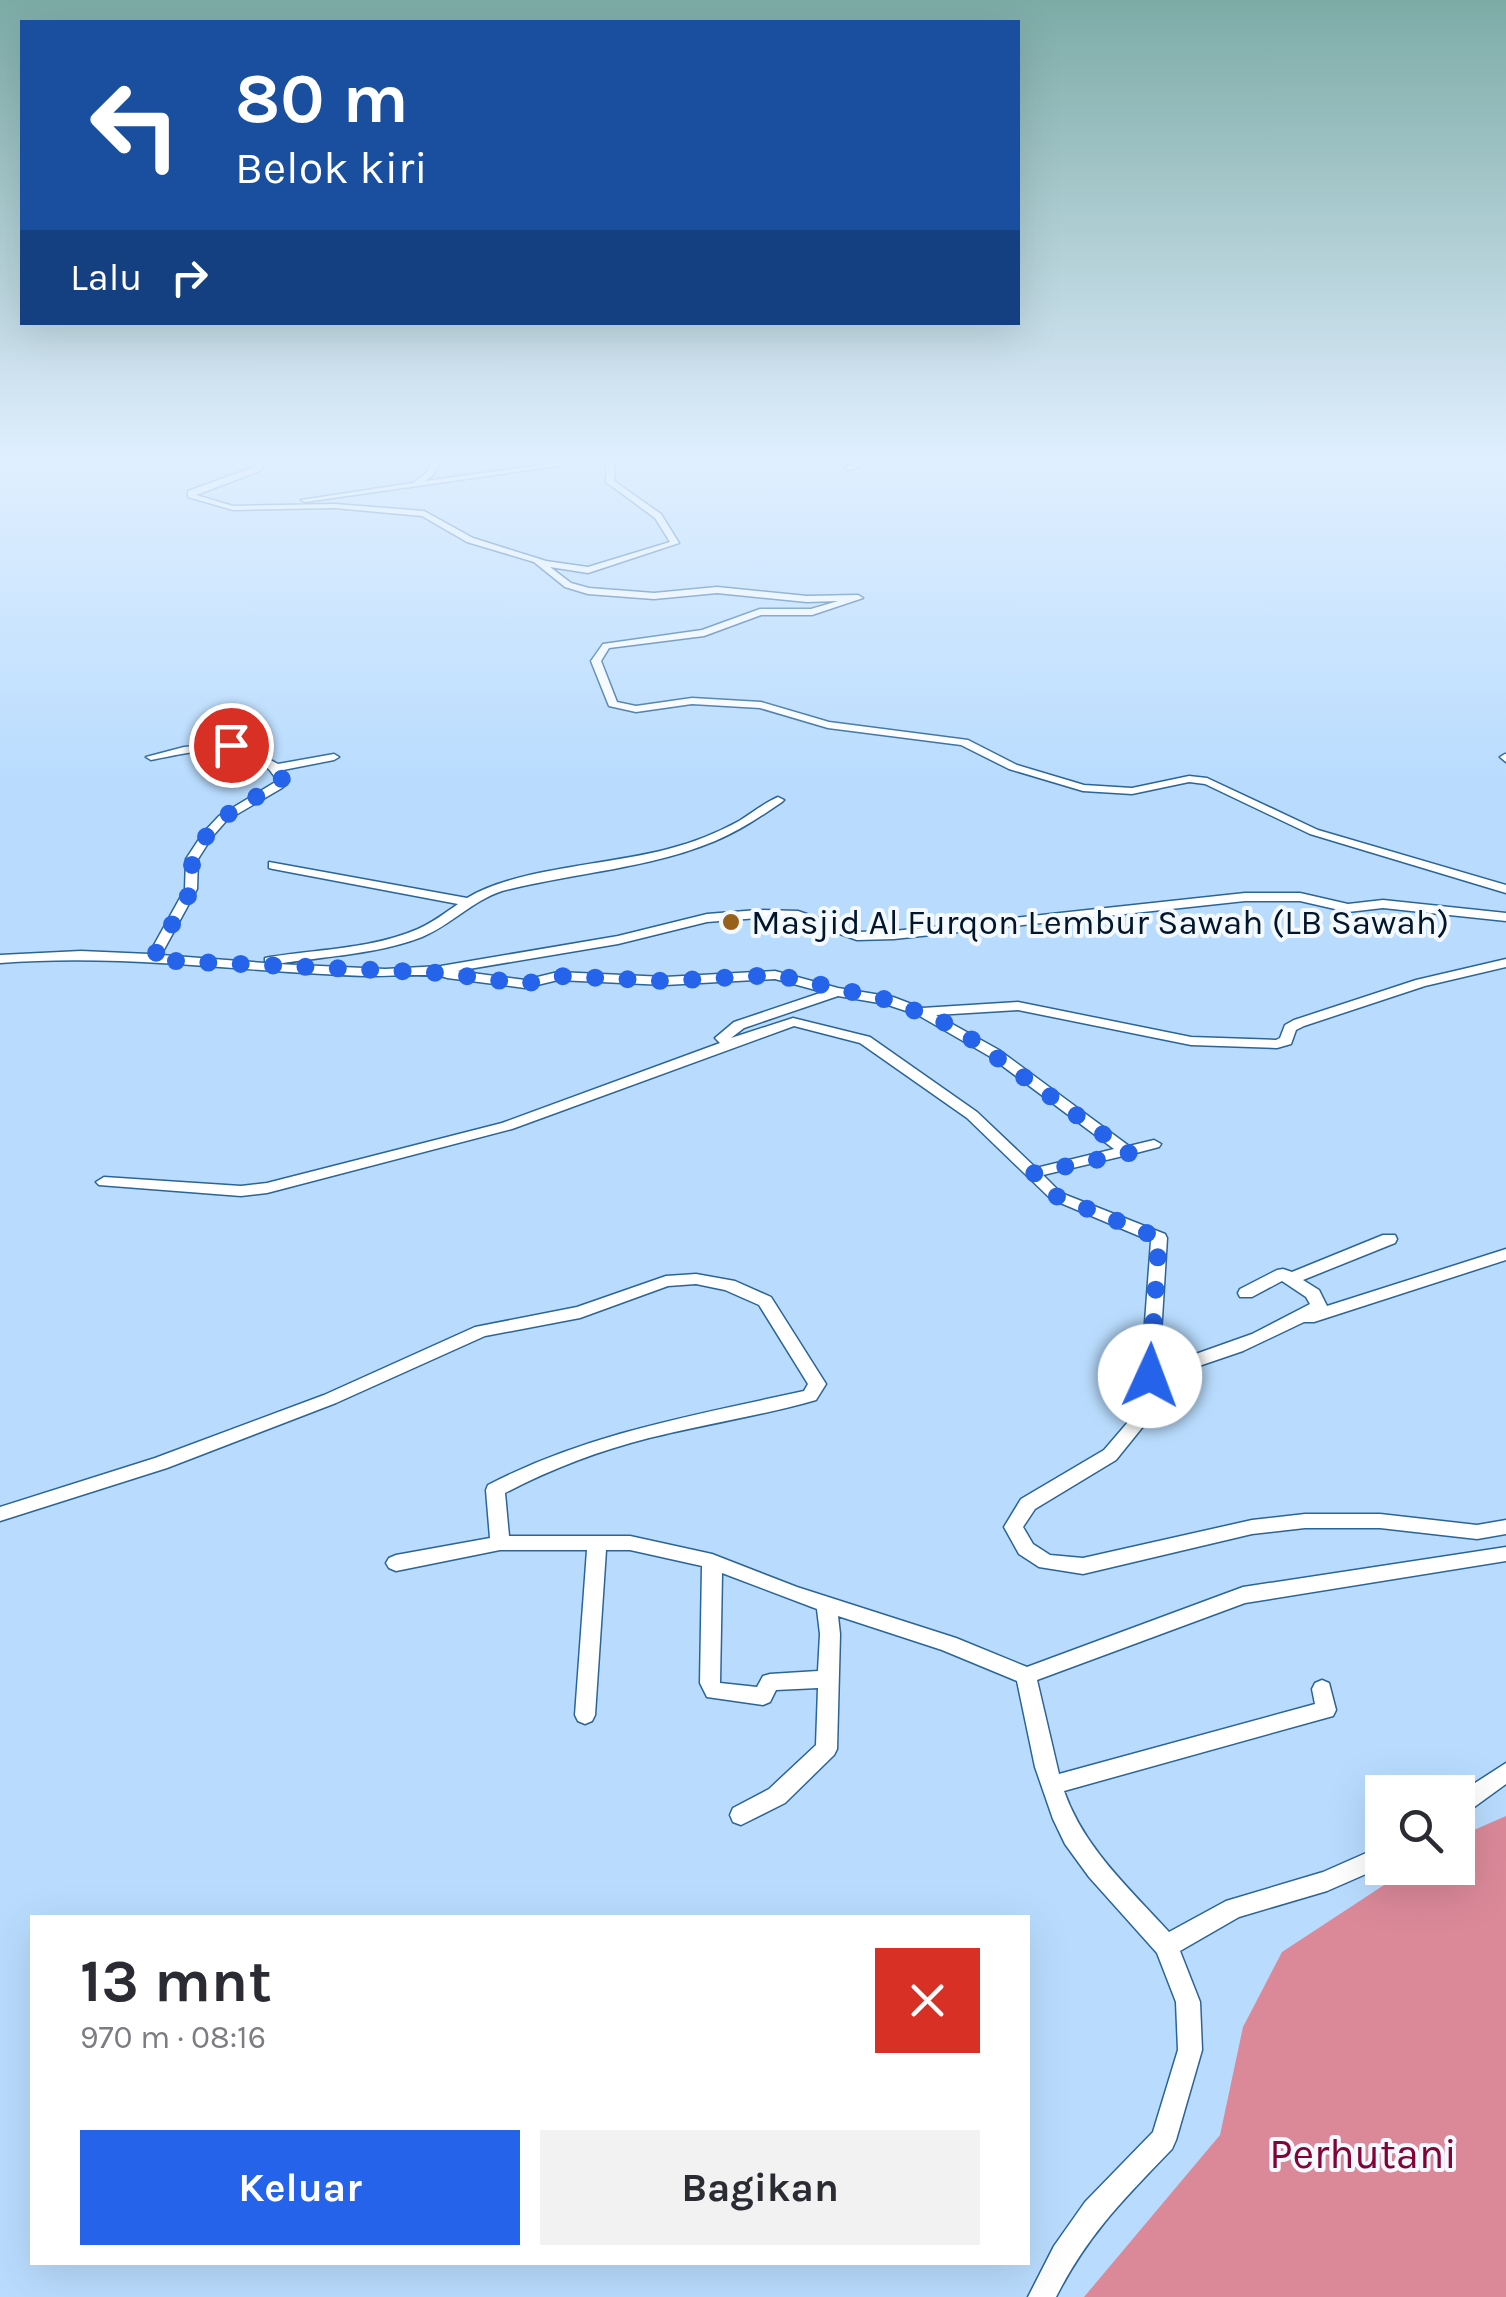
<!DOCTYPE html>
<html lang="id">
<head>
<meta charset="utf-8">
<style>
  :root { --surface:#fff; --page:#f2f2f3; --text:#2b2b33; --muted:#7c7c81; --accent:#2563eb }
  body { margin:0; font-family:Karla,sans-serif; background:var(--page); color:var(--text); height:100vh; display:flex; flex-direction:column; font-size:38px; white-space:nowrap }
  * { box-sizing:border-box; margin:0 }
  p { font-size:32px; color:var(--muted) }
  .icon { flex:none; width:55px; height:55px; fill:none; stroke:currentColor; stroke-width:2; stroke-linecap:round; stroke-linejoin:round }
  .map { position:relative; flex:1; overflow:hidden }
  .drawer { position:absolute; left:30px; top:1915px; width:1000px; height:350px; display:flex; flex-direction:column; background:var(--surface); border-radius:0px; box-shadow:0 10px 40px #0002 }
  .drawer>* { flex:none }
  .guide { position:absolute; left:20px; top:20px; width:1000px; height:305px; border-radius:0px; box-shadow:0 10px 40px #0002; background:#1a4fa0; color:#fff; overflow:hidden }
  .fabs { position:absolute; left:1365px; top:1775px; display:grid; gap:20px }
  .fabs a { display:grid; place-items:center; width:110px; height:110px; border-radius:0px; background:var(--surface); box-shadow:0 10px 40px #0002; font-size:50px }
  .pin { position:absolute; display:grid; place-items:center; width:85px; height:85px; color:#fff; margin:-42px; border:5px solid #fff; border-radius:50%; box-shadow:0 2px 10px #0007 }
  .me { position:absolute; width:110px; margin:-55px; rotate:2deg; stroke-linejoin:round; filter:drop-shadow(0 0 8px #0008) }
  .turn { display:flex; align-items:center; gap:35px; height:210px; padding:0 50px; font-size:45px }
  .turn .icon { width:130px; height:130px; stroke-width:2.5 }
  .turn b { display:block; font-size:70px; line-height:85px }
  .then { display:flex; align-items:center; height:95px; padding:0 50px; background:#0003; gap:20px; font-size:38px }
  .round { display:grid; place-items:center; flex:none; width:105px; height:105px; border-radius:0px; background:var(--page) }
  .headline { display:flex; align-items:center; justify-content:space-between; height:170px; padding:0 50px }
  h1 { font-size:60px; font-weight:700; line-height:75px }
  .primary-button { display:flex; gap:20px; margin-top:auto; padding:20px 50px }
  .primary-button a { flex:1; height:115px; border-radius:0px; background:var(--accent); color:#fff; font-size:40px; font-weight:700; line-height:115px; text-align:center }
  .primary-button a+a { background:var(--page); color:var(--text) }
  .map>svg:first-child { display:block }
  .green { fill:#db8999 }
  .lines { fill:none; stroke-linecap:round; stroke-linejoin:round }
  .street-casing { stroke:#2b6496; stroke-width:3 }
  .street { fill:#fff; fill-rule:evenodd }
  .route { stroke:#2563eb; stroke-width:18; stroke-dasharray:0 32.4 }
  .poi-dot { fill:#97611a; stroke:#f3f9ff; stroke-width:4 }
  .labels { text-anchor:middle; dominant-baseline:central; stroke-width:8; stroke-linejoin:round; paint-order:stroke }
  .poi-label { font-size:35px; fill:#01162b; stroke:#f3f9ff; text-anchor:start }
  .near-park-label { font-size:42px; fill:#850237; stroke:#f3f9ff }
</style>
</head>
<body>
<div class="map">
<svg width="1506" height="2297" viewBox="0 0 1506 2297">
  <rect width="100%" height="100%" fill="#b9dcfe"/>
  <path class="green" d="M1506,1816V2297H1084L1220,2135L1243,2027L1282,1952L1410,1868H1458V1837Z"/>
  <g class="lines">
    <g class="street-casing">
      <path id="street" d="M259,459H267L260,471L196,495L233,506L335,504L424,511L473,538L546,561L588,567L670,542L655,518L606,482L607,459H615L614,481L661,514L679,543L588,573L550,567L571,583L589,588L654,593L717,587L807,596L858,595L863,598L812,615H761L704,636L609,648L601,661L617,702L636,706L692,698L761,702L829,722L968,740L1017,765L1084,785L1132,788L1189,776L1207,778L1318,830L1506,885V893L1310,834L1205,784L1189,782L1132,794L1083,791L1009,769L961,745L828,728L760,708L692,704L636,712L609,706L591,661L603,644L702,630L760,609H811L838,601L807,602L717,593L654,599L588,594L565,587L534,562L467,542L422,516L335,508L233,510L188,497V491L254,467Z
        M434,459H442L433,475L425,481L583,459H607L305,502L301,500L413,483L427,472Z
        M863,459H875L851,470L844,468Z
        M216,744L250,749L278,764L334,754L339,757L334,760L283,770L289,781L282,788L227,820L212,837L198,859L197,889L161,955L265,963V958L270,957C319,949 372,949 418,929C432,923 445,913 458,904L273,869L269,868V862L467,898C516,868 609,865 668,849C692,843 717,833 739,821C752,813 764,803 778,797L784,800L782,802C760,817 739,831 715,841C648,869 572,873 502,891C472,901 451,925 422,937C375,955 325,956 277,964L385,969L441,966L618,936L707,914L758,910L798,911L858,932L894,931L1245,893H1300L1348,904L1383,900L1506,913V921L1383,908L1348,912L1300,901H1245L894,939L857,940L797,919L758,918L707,922L618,944L457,971L525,980L558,972L665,977L775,971L838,988L893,997L922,1008L1018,1002L1191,1037L1276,1040L1280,1038L1285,1025L1294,1020L1416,980L1506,959V967L1425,986L1304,1026L1296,1030L1291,1044L1277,1048L1191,1045L1018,1010L936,1015L999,1050L1129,1146L1154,1140L1161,1144L1159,1147L1136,1153L1134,1156H1123L1043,1175L1061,1193L1165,1234L1167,1238L1159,1367L1252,1334L1310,1304L1306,1297L1282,1281L1252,1297H1240L1238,1293L1240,1289L1277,1270L1283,1269L1292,1272L1383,1235H1395L1397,1239L1395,1243L1303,1280L1319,1290L1327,1306L1506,1249V1260L1314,1322H1304L1243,1351L1158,1380L1145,1424L1116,1460L1035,1509L1023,1527L1033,1544L1050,1555L1083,1558L1252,1520L1305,1514H1380L1477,1525L1506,1520V1534L1477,1539L1380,1528H1305L1252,1534L1083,1574L1039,1567L1019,1554L1004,1527L1021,1499L1104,1450L1128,1422L1141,1376L1151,1241L1051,1199L967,1118L860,1043L794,1026L512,1129L267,1193L241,1196L99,1185L96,1182L104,1177L241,1186L267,1183L502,1123L720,1043L715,1038L734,1022L823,992L775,979L665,985L558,980L525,988L447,978C436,972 383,977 365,976C241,972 123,953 0,963V955L81,951L149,954L185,889L186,859L203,833L219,816L277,781C253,735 191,752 151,760L146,757L184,747ZM838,996L885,1004L918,1015L989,1056L1114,1149L1036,1168L977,1112L870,1037L793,1018L731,1038L744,1028Z
        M1505,754H1506V762L1500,757Z
        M696,1274L735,1281L771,1297L826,1384L816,1400C761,1416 705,1424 649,1438C598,1451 551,1469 505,1493L509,1536H630L712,1554L797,1587L956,1638L1027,1667L1243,1587L1506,1547V1561L1245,1603L1037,1680L1059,1774L1315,1704L1312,1689L1315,1683L1322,1680L1329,1683L1336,1710L1333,1716L1064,1791C1084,1848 1129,1888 1169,1932L1226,1901L1323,1872L1382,1846V1867L1327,1891L1239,1917L1180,1951L1200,2002L1202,2050L1176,2140L1172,2149C1124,2199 1088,2234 1056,2297H1028L1054,2246L1085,2202L1153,2132L1178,2050L1176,2002L1157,1953L1089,1877L1065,1844L1053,1819L1035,1767L1017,1681L942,1650L838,1616L840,1634L837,1749L834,1755L785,1803L741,1825L733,1822L730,1815L733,1808L769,1789L816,1745L818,1688L776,1690L770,1702L763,1705L707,1697L700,1683L702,1566L630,1550H606L595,1715L592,1721L585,1724L578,1721L575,1715L587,1550H500L396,1571L389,1568L386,1563L389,1558L396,1555L490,1538L486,1490L488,1485C588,1433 696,1415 804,1391L808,1384L759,1305L725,1290L696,1284L668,1286L580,1318L485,1336L336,1403L167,1468L0,1521V1507L155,1458L324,1395L475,1327L577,1307L666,1276ZM722,1573L817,1609L820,1634L818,1671L770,1674L763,1676L757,1687L720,1683Z
        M1506,1763V1784L1466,1813L1458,1815V1794Z"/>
    </g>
    <use href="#street" class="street"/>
  </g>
  <linearGradient id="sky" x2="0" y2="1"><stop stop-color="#7caba6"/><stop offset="0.59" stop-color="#e0efff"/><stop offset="1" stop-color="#e0efff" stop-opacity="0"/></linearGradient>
  <rect width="1506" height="781" fill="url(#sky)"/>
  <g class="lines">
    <path class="route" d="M231,745L258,753L281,772L282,781L222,818L207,835L192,859V889L152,960L443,973L525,984L558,976L665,981L775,975L800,980L888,1000L953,1026L1129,1153L1034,1173L1056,1196L1159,1238L1150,1376"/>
  </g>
  <circle class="poi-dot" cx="731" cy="922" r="10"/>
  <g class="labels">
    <g class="poi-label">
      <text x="751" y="922">Masjid Al Furqon Lembur Sawah (LB Sawah)</text>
    </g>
    <g class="near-park-label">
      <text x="1363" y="2154">Perhutani</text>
    </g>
  </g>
</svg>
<div class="fabs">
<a><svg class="icon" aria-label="search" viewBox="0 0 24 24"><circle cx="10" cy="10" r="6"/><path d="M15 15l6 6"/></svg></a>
</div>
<div class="pin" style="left:231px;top:745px;background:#d93025"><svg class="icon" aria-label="arrive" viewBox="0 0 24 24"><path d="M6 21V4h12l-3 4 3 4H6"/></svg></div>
<svg class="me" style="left:1150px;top:1376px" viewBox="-20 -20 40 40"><circle r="19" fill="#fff"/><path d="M0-13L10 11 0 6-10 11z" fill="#2563eb"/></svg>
<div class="guide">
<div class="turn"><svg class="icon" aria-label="left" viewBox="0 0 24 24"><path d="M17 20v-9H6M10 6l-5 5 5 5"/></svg><div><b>80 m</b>Belok kiri</div></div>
<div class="then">Lalu<svg class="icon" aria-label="right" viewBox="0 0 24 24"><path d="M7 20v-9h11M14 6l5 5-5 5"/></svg></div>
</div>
<section class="drawer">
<div class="headline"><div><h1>13 mnt</h1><p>970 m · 08:16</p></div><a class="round" style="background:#d93025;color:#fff"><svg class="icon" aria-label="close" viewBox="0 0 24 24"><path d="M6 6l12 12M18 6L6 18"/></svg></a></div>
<div class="primary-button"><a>Keluar</a><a>Bagikan</a></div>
</section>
</div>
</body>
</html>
